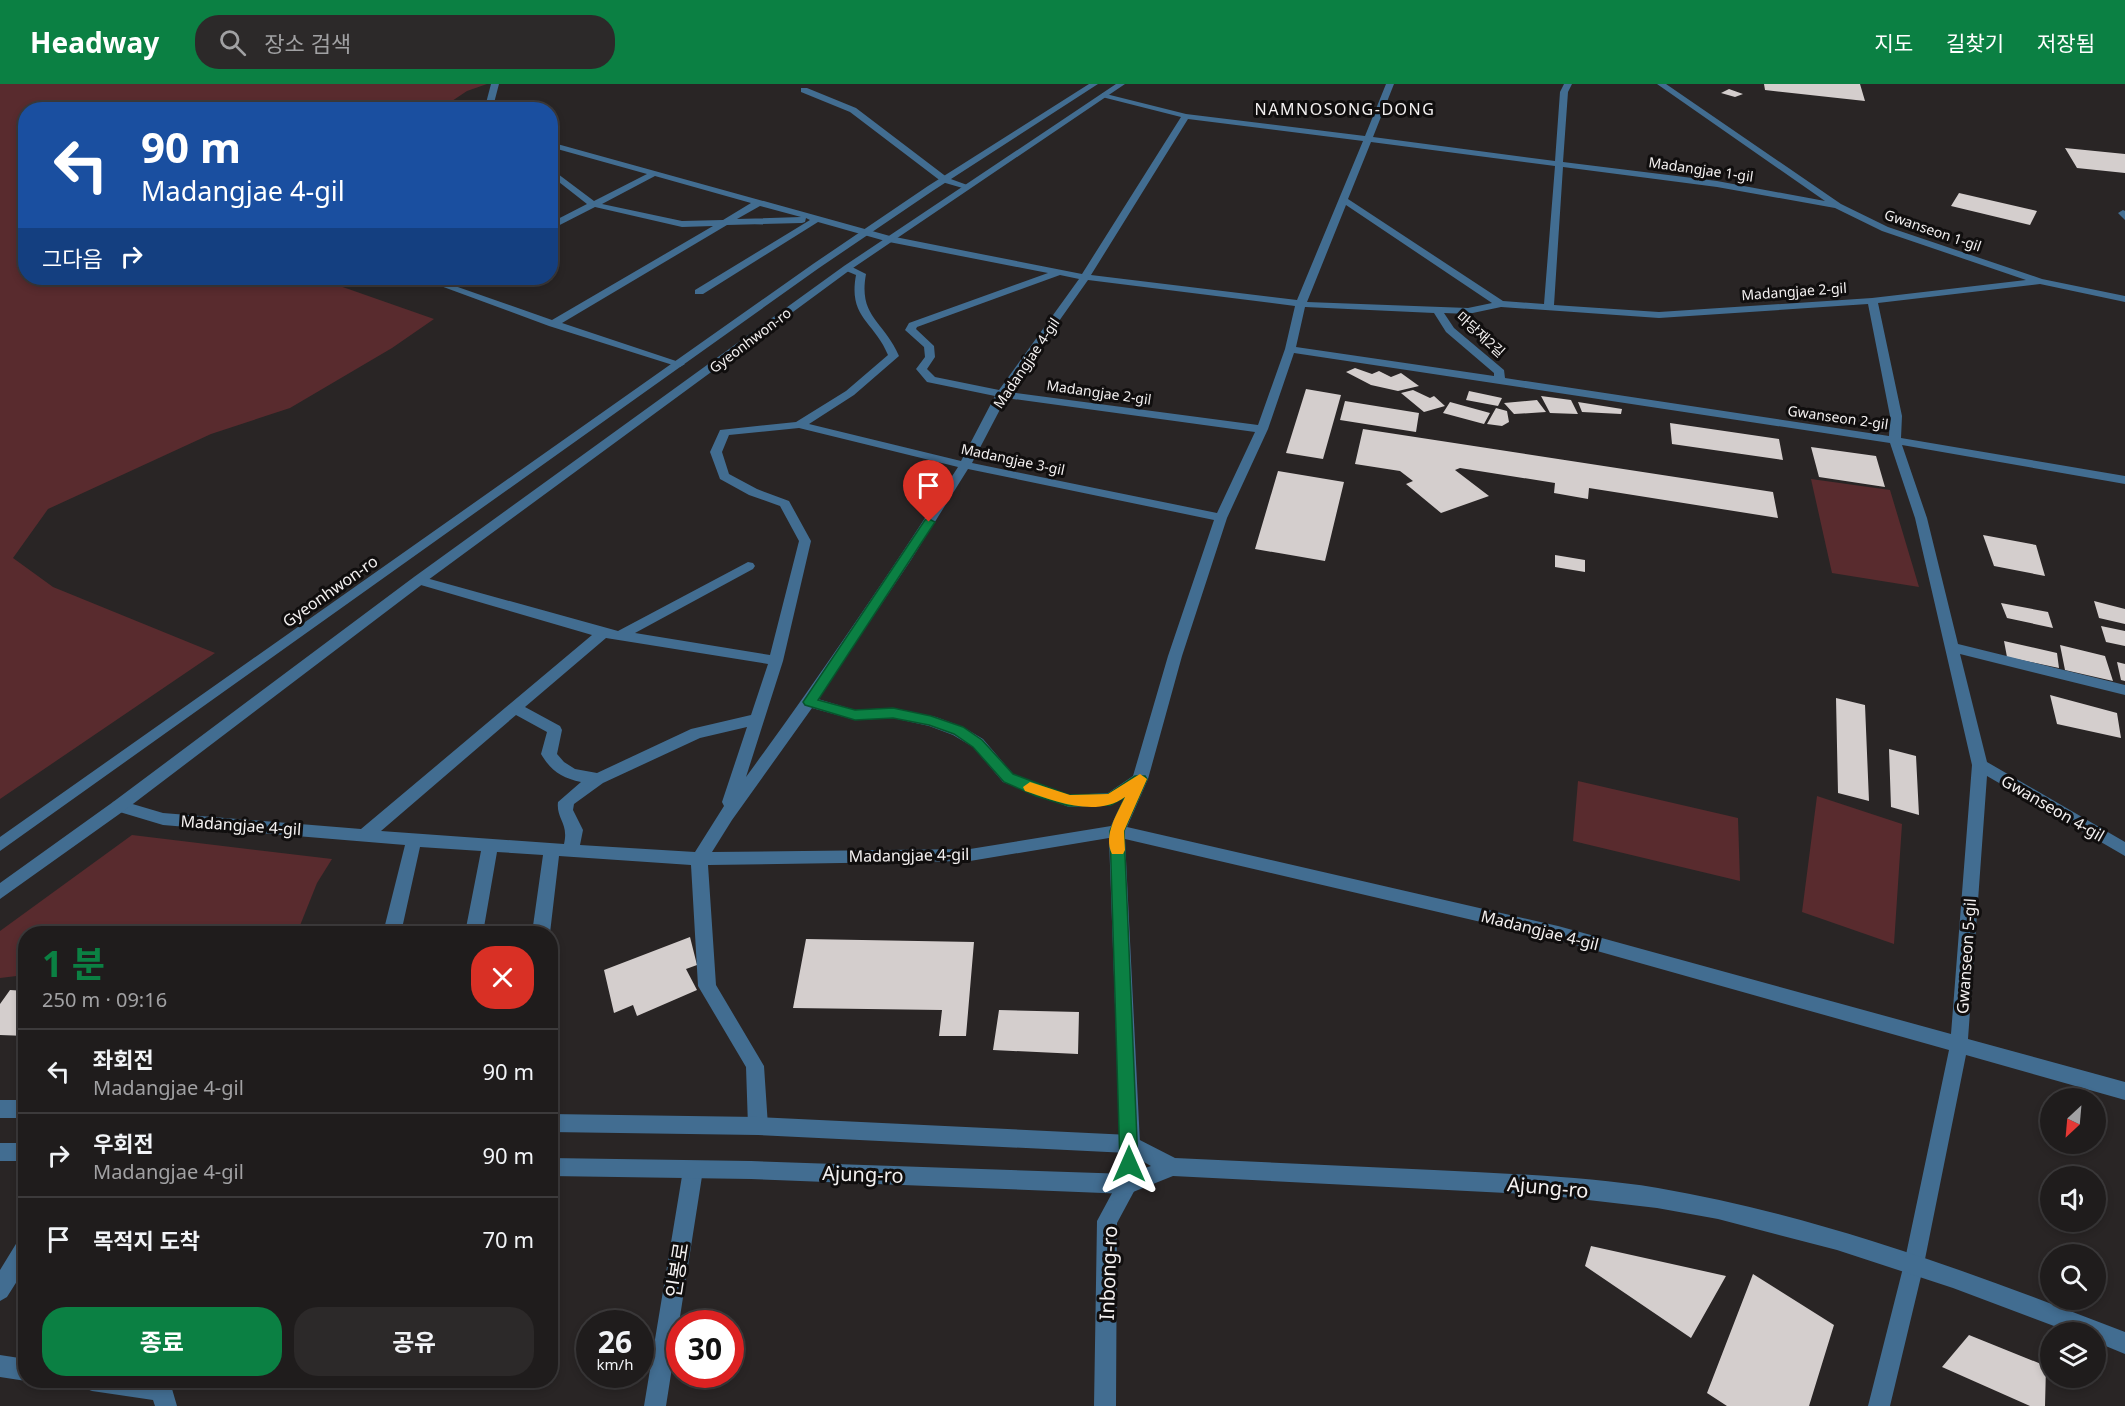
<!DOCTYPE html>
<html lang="ko">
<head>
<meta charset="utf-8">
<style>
  :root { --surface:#1f1c1c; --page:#2c2929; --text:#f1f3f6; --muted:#a1a1a3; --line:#3c3a3b; --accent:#0b8043 }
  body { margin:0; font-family:"Noto Sans","Noto Sans KR",sans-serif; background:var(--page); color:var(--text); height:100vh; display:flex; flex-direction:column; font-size:22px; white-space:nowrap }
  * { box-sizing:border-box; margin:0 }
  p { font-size:20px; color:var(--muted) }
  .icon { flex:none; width:33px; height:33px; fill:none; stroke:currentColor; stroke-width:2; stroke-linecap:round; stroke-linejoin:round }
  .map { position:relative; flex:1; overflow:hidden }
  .side { position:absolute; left:18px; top:842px; width:540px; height:462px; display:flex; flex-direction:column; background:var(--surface); border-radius:24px; box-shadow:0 3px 9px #0003,0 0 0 2px var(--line) }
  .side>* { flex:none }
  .banner { position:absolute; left:18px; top:18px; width:540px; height:183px; border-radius:24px; box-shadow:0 3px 9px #0003,0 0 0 2px var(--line); background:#1a4fa0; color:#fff; overflow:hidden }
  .needle { width:39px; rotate:206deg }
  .tools { position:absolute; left:2040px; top:1004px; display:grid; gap:12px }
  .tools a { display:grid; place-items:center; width:66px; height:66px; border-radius:50%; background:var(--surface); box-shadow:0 3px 9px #0003,0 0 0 2px var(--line); font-size:30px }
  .speed { position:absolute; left:576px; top:1226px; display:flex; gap:12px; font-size:30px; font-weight:700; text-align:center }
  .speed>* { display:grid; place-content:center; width:78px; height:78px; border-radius:50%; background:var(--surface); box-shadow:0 3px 9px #0003,0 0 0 2px var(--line); line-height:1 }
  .speed small { font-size:15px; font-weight:400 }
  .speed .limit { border:9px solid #d22; background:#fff; color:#111 }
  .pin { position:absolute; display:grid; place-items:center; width:51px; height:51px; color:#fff; margin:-62px -26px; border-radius:50% 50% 50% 0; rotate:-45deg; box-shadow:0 0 6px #0007 }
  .pin .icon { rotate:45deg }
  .me { position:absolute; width:66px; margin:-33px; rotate:0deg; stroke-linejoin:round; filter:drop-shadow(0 0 4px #0008) }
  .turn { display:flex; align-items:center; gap:21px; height:126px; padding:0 24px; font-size:27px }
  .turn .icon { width:78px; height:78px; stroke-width:2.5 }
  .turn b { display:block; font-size:42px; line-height:51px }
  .then { display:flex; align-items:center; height:57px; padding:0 24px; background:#0003; gap:12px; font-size:22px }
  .round { display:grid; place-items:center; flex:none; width:63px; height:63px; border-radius:24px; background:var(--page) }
  .headline { display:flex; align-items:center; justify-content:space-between; height:102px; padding:0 24px }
  h1 { font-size:36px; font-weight:700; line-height:45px; color:var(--accent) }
  .button { display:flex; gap:12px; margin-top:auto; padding:12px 24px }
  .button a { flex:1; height:69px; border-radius:24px; background:var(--accent); color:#fff; font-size:24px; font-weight:700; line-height:69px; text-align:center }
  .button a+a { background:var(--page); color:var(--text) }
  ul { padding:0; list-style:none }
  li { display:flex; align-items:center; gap:18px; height:84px; padding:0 24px; border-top:2px solid var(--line) }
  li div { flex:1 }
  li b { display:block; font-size:22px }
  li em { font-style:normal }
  header { display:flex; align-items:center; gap:36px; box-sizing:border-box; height:84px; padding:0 30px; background:var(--accent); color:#fff }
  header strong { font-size:28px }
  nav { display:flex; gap:33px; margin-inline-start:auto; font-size:21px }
  .search { width:420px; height:54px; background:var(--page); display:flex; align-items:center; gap:15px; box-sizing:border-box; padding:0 21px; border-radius:24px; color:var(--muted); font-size:22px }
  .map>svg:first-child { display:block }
  .green { fill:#592b2e }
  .building { fill:#d4cecd }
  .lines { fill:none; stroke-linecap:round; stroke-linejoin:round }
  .minor { fill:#426d91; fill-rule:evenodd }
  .tertiary { fill:#426d91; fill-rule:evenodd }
  .route { fill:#0b8043; stroke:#07532c; stroke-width:1.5 }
  .slow { fill:#f59e0b }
  .labels { text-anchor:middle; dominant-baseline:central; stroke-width:6; stroke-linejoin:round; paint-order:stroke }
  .far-street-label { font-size:14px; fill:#f4f1f1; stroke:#100e0e }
  .far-quarter-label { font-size:16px; letter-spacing:1.5px; fill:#f4f1f1; stroke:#100e0e }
  .street-label { font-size:16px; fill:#f4f1f1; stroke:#100e0e }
  .near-street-label { font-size:20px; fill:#f4f1f1; stroke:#100e0e }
</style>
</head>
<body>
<header>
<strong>Headway</strong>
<div class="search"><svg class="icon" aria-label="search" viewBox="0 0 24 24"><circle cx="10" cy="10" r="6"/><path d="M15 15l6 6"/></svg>장소 검색</div>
<nav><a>지도</a><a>길찾기</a><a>저장됨</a></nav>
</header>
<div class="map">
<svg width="2125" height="1322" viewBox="0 0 2125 1322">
  <rect width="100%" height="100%" fill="#292525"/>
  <path class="green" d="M0,0H487L467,7L440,25L26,26V194H317L434,235L392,264L290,324L211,350L48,425L13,474L53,503L215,569L0,715Z
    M1811,395L1890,406L1919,503L1832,489Z
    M1578,697L1738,734L1740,797L1573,757Z
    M1817,712L1902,740L1894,860L1802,828Z
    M132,751L332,775L317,799L297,849H26L25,891L0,894V847Z"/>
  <path class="building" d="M1764,0H1860L1865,17L1765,6Z
    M1729,5L1743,10L1735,13L1721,9Z
    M2065,64L2125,70V89L2077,84Z
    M1959,109L2037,127L2030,141L1951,122Z
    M1355,284L1372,290L1379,287L1391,293L1401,289L1419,302L1398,307L1371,301L1346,288Z
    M1306,305L1341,311L1323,375L1286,369Z
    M1413,306L1430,314L1434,312L1445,322L1424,328L1401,309Z
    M1469,307L1502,314L1498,322L1466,316Z
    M1541,312L1571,316L1578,330L1550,329Z
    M1537,316L1546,328L1514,330L1504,319Z
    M1345,317L1419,329L1416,348L1340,336Z
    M1450,318L1490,329L1484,340L1443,329Z
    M1578,318L1622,325L1621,330L1582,328Z
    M1496,324L1507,327L1509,338L1502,342L1487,340Z
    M1670,339L1779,355L1783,376L1672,360Z
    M1363,345L1773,408L1778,434L1589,404L1588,415L1554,409L1555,399L1460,384L1455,386L1489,412L1441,429L1406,400L1413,397L1400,387L1355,380Z
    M1811,363L1876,372L1885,403L1819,393Z
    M1278,387L1344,398L1325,477L1255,465Z
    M1983,451L2036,461L2045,492L1994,482Z
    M1555,471L1585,476V488L1555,483Z
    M2094,517L2125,525V540L2099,534Z
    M2001,519L2048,528L2053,544L2007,534Z
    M2101,542L2125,547V562L2106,558Z
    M2004,557L2057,569L2059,584L2007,573Z
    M2060,561L2105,572L2113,597L2065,586Z
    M2117,578L2125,580V597L2121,596Z
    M2050,611L2117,629L2121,654L2057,640Z
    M1836,614L1865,621L1869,717L1838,709Z
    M1889,665L1916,672L1919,731L1891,723Z
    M690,853L697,881L686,885L697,906L637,932L633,921L614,929L604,886Z
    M806,855L974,858L966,952H939L942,926L793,924Z
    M10,906L26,907V952L0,951V920Z
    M999,926L1079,928L1078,970L993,966Z
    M1591,1162L1726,1192L1691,1254L1585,1182Z
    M1753,1190L1834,1241L1809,1322H1727L1707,1309Z
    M1969,1251L2046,1282L2045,1322H2030L1942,1283Z"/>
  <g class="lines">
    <path class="minor" d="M491,0H499L494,19L497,26H489L486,19Z
      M1386,0H1394L1373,53L1555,77L1560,8L1564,0H1572L1568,8L1563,78L1717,97L1825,117L1657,0H1666L1841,120L1888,143L2042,195L2125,212V218L2040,200L1878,219L1902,332L1901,354L2125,392V400L1902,361L1927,434L1958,560L2125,601V611L1960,570L1987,678L2125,758V772L1987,692L1968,955L2125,998V1016L1966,971L1924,1180L1890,1322H1868L1904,1180L1949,966L1558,856L1125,755L1140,1060L1138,1100L1117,1139L1116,1322H1094L1097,1137L1118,1098L1120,1060L1109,754L970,777L708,781L716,901L764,982L768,1042L765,1048L758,1051L751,1048L748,1042L746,983L698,902L691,781L559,772L550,849H532L543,771L497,768L483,849H465L481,767L420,763L401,849H383L405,761L163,741L113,726L111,722L113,718L119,716L163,729L361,745L592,551L414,499L412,496L419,492L618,547L748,478L753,479L755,482L753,485L635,549L770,571L799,457L780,422L749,411L720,395L710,368L720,346L796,338L846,307L888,271C874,237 848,234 856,191L844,186V182H850L866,190C858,233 884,237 899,272L854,311L809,340L961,377L995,312L927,298L916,285L925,273L924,263L905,246L909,239L1048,189L889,158L818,138L703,210H695V206L810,136L806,134L805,138L802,139L727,141L562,239L685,280L680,283L676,282L549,242L438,201L451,194H463L452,201L552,236L713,142L682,143L595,123L550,146V139L587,120L550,91V84L594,117L647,90L550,63V58L890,152L1082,190L1181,33L1102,13V9L1186,30L1365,52ZM1188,35L1363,57L1297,216L1091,191ZM1371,58L1555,82L1544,220L1503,217L1348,115ZM1563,83L1717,103L1835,124L1882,147L2026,196L1872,214L1659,228L1554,221ZM655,92L751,119L723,136L682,137L602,120ZM1346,121L1492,219L1468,224L1307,218ZM760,122L801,133L737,135ZM1060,191L1079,195L999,306L935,293L927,285L935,273L934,262L916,245L917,243ZM1088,196L1295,222L1285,265L1258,341L1009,308ZM1868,220L1890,332L1889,352L1505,294L1504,286L1454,244L1444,229L1468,230L1501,223L1659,234ZM1305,223L1434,229L1446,248L1494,289V292L1296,263ZM1294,269L1890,359L1915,434L1972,681L1951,950L1558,842L1127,743L1148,695L1182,572L1227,434L1268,345ZM1006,314L1255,348L1217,429L972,379ZM799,344L958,383C890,489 820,592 746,693L783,577L811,457L789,417L757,405L729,390L722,368L729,351ZM968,385L1214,436L1168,572L1133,692L1108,709L1069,711L1013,690L983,655L963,643L936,633L893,624L855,626L818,615L911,476ZM606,554L768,580L751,631L691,645L597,689L575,685L564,678L557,670L562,646L560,642L525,623ZM812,624L855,636L893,634L929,642L953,651L973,663L1003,698L1069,723L1111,721L1124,714L1111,742L970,765L712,768L732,736ZM516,631L547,648L541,670C551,687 562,694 581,698L558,718C556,735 569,739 564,760L381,747ZM747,643L722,718L724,722L695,768L580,761L583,746L573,726L574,720L603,699L700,654Z
      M801,4H807L856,24L948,94L970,102L966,105L942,98L850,28L801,8Z
      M2123,126L2125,127V136L2118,129Z
      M693,1077L700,1079L703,1086L666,1322H644L683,1086L686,1079Z
      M26,1152V1183L7,1213L0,1217V1186L19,1155Z
      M0,1271L26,1275V1296H28L26,1297L0,1293Z
      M81,1296H165L170,1298L177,1322H155L153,1316L92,1307L84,1304Z"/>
    <path class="tertiary" d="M1089,0H1098L934,106L819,184L0,767V753L813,180L928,102Z
      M1116,0H1125L850,186L424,499L125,726L0,815V799L113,718L414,493L844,182Z
      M0,1016H26V1034H0Z
      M550,1030L758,1033L1130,1051L1175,1074C1261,1078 1348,1082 1434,1086C1509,1090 1584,1092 1658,1104C1820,1132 1973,1189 2125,1248V1270L2096,1258V1248H2070L1953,1204L1837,1166L1718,1135L1657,1124L1545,1111L1173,1092L1128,1110L751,1095L550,1092V1074L751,1077L1128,1090L1151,1082L1128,1069L758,1051L550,1048Z
      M0,1059H26V1077H0Z"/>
  </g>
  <path class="route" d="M929,435L935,438L818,616L855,626L893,624L931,632L963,643L982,656L1013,690L1069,711L1108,710L1135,692H1145L1147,695L1124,747L1138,1080L1135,1086L1129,1089L1123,1086L1120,1080L1110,747L1125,713L1111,721L1069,722L1036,712L1004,698L973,663L954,650L929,641L893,634L855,636L805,621L803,618L925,436Z"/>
  <path class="slow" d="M1140,690L1147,695L1124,747L1125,766L1123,770H1112C1103,751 1117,730 1125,713C1096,734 1055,717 1025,707L1023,703L1030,698L1070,711L1108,710Z"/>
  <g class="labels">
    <g class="far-street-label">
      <text transform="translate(1701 85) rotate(8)">Madangjae 1-gil</text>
      <text transform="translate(1933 146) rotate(19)">Gwanseon 1-gil</text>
      <text transform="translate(1794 207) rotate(-4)">Madangjae 2-gil</text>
      <text transform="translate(1481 250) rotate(42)">마당재2길</text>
      <text transform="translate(750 256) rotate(-37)">Gyeonhwon-ro</text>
      <text transform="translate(1026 279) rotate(-56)">Madangjae 4-gil</text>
      <text transform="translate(1099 308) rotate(8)">Madangjae 2-gil</text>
      <text transform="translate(1838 333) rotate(8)">Gwanseon 2-gil</text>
      <text transform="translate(1013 375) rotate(12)">Madangjae 3-gil</text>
    </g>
    <g class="far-quarter-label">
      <text x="1345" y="25">NAMNOSONG-DONG</text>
    </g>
    <g class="street-label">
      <text transform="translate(330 507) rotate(-35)">Gyeonhwon-ro</text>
      <text transform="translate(2053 724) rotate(30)">Gwanseon 4-gil</text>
      <text transform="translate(241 741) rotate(4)">Madangjae 4-gil</text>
      <text transform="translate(909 771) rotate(-1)">Madangjae 4-gil</text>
      <text transform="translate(1540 846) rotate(14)">Madangjae 4-gil</text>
      <text transform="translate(1966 872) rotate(-86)">Gwanseon 5-gil</text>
    </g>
    <g class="near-street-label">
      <text transform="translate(863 1090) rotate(2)">Ajung-ro</text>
      <text transform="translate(1548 1103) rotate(5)">Ajung-ro</text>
      <text transform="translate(677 1186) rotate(-81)">인봉로</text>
      <text transform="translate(1108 1189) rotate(-88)">Inbong-ro</text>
    </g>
  </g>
</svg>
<div class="tools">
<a><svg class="needle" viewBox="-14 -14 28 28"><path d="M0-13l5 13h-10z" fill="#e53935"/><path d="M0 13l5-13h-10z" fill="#a1a1a3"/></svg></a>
<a><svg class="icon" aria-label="sound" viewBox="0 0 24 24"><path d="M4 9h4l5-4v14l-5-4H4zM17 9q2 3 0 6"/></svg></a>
<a><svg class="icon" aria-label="search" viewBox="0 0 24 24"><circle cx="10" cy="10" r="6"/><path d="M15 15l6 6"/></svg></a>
<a><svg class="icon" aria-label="layers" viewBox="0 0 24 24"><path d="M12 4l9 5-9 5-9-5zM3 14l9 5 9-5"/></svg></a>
</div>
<div class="speed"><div>26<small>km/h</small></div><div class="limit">30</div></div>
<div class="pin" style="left:929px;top:438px;background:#d93025"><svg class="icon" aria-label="arrive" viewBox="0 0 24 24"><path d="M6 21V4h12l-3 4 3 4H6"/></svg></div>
<svg class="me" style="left:1129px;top:1080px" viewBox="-20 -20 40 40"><path d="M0-17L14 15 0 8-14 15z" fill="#0b8043" stroke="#fff" stroke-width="4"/></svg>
<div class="banner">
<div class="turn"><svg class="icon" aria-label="left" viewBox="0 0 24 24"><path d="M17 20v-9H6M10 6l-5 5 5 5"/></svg><div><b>90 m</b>Madangjae 4-gil</div></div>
<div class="then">그다음<svg class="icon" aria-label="right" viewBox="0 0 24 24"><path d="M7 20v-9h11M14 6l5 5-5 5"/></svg></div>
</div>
<section class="side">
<div class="headline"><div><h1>1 분</h1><p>250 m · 09:16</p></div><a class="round" style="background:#d93025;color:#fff"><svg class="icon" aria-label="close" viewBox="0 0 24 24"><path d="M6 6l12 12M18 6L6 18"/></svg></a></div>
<ul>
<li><svg class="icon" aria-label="left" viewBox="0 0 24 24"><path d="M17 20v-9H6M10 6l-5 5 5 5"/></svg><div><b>좌회전</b><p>Madangjae 4-gil</p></div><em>90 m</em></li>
<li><svg class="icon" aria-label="right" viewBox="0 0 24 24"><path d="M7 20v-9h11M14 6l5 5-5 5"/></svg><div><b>우회전</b><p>Madangjae 4-gil</p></div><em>90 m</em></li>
<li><svg class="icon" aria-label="arrive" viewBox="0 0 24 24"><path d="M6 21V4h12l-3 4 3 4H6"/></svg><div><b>목적지 도착</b></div><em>70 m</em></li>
</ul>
<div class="button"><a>종료</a><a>공유</a></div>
</section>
</div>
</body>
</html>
